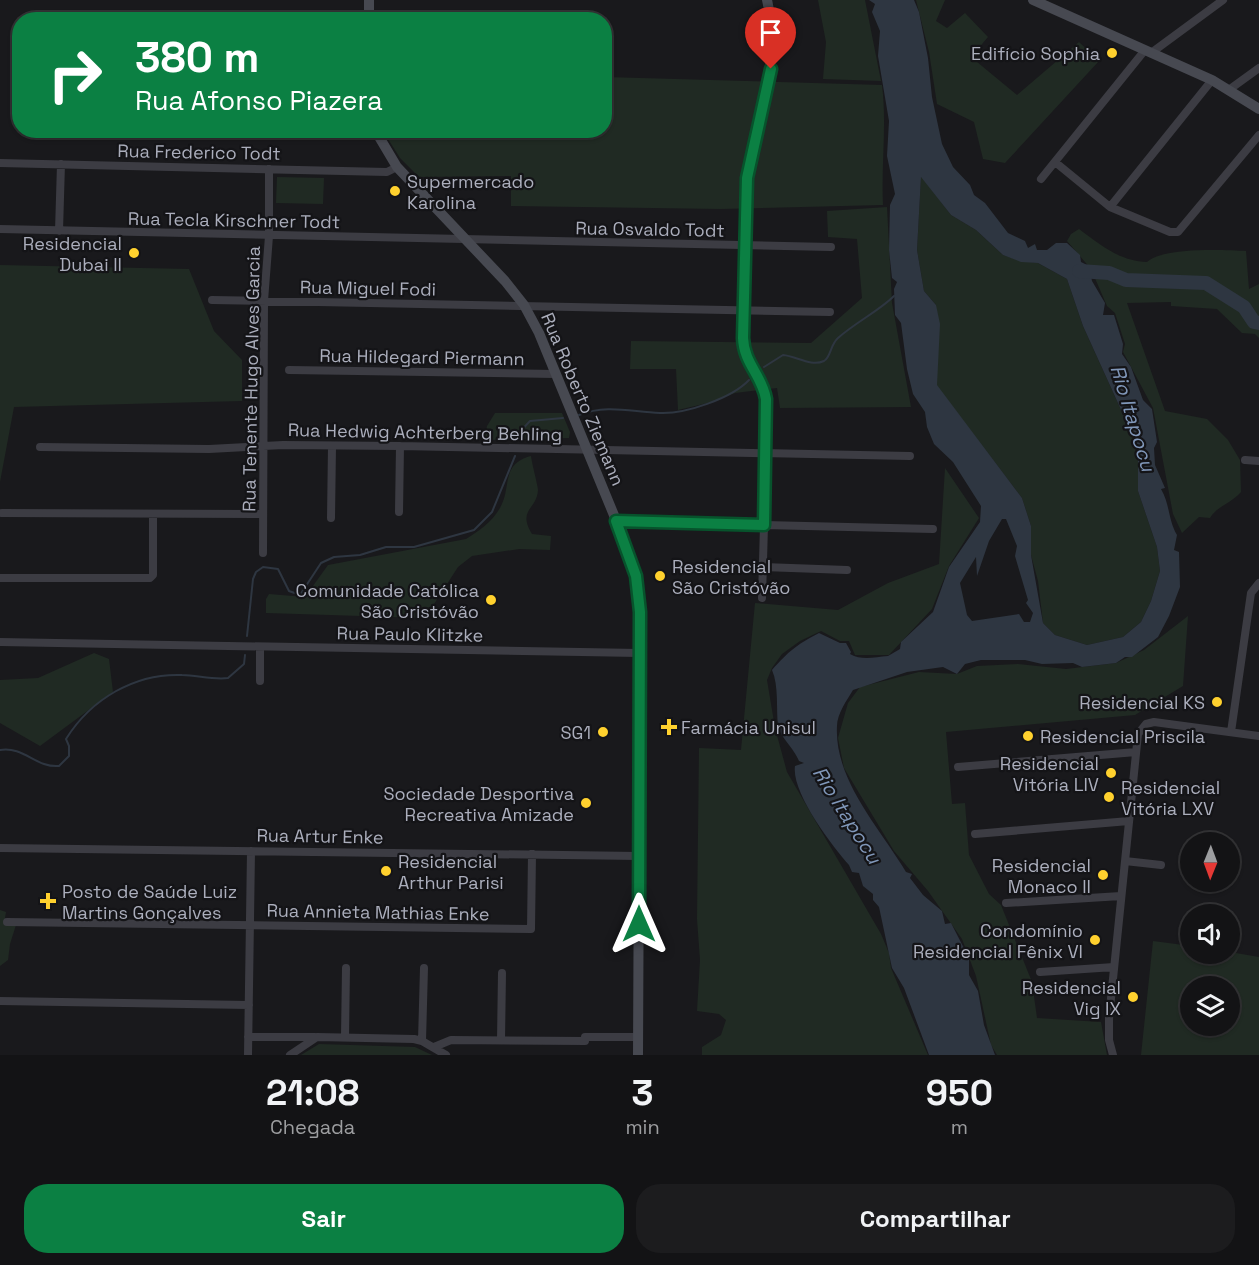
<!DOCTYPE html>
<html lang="pt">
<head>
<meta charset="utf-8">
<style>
  :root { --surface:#131315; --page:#1c1c1e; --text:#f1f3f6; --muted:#9d9ea0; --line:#323234; --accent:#0b8043 }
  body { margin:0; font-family:"Space Grotesk",sans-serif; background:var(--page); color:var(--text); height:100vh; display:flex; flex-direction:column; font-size:22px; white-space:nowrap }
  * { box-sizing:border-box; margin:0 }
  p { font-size:20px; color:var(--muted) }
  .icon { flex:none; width:33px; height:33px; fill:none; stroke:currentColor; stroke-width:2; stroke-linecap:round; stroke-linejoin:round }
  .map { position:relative; height:1055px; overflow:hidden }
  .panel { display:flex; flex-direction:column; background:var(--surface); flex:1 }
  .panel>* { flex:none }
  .hud { position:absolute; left:12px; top:12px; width:600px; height:126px; border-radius:24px; box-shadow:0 2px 4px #0004,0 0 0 2px var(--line); background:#0b8043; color:#fff; overflow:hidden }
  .needle { width:39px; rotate:181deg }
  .fabs { position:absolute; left:1180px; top:832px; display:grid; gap:12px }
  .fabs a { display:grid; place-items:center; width:60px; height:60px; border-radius:50%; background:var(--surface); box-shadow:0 2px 4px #0004,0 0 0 2px var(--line); font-size:30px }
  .pin { position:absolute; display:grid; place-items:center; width:51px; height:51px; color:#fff; margin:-62px -26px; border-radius:50% 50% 50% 0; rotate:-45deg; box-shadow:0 0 6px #0007 }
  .pin .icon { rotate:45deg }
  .me { position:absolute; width:66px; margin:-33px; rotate:0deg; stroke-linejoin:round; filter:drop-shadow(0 0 4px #0008) }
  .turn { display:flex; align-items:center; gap:21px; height:126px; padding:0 24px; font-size:27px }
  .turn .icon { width:78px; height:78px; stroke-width:2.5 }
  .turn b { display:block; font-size:42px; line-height:51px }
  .eta { display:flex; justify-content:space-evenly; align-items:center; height:102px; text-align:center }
  .eta b { font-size:36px; font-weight:600; line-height:42px }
  .button { display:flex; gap:12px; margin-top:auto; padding:12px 24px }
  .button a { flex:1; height:69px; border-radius:24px; background:var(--accent); color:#fff; font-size:24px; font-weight:600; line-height:69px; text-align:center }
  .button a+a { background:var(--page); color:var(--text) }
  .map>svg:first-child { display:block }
  .green { fill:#202a23; fill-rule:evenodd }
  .water { fill:#2e3641; fill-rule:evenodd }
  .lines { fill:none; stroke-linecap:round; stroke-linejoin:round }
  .stream { stroke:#2e3641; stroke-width:2 }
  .river { stroke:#2e3641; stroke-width:14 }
  .street { stroke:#3c3c43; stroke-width:8 }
  .secondary { stroke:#474951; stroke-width:10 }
  .route-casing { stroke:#07532c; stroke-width:15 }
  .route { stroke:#0b8043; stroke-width:10 }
  .poi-dot { fill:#ffd12e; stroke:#141417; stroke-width:2 }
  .labels { text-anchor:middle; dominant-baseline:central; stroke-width:4.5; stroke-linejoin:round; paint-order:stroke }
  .poi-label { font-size:18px; fill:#abaebc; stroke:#141417; text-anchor:end }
  .street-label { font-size:18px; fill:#abaebc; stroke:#141417 }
  .water-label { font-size:20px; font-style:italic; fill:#8097b9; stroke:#141417 }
</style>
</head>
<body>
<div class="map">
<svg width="1259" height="1055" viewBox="0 0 1259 1055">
  <rect width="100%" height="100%" fill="#19191c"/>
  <path class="green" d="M818,0H865L881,81L823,79L826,42Z
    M916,0H945L936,21L947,28L965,13L988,37L971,57L1017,95L1079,42L1099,61L1005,163L983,159L974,122L937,104L929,52Z
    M605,77L882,85C887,125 881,165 883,205L721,209L511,206V176L419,177L400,158L383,131L604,130Z
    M256,131H369L370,137Z
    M921,176L951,215L976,230L1003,255L1021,261L1038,263L1067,279L1083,326L1132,434L1138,456V491L1157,547L1160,571L1151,601L1141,622L1123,637L1087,645L1055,635L1043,623L1038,581L1031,555V526L1022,498L936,385V305L924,291L917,250Z
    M277,177L324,178L323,204L276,203Z
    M887,207L892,303L911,407L780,408L777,388L735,393L712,402L678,410L676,369H630L631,341L811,343L862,298L857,239L828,237L827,211Z
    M1079,229C1101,245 1119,261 1147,262C1164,247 1223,250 1246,251L1249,289L1259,284V338L1255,334L1242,333L1217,309L1171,306V302L1127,303L1165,411L1207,419L1228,440L1240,460L1241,492C1232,503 1217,506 1210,518L1199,517L1182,533L1173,514L1153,408L1123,352L1125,344L1115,313L1107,306L1091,269L1067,241L1071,234Z
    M0,265L189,269L214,331L242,360V401L14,407L0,482Z
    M495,413H562L570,432L569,438L484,440L487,426Z
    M531,456C532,464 538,486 538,490C537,510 517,509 532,534L551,536L550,550L519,549L472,556L458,567L425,618L266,613V599L269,594L305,597L328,565L466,539C480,530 491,523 500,508C512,488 500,464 531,456Z
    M945,468L979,518L949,566L932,609L889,655H855L849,641H840L821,631L800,641L782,654L772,668L767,680L775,728L787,772L881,934L889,953L891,968L928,1055H702V1047L721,1035L726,1020L719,1014L697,1011L700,960L697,919L699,748L741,750L755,603L838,610L888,583L939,564Z
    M1188,616L1183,686L1135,715L946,732L952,804L965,803L969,855L989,894L1001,905L1032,982L1037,1018L1101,1022L1107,1055H997L991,1045L976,976L962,939L928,891L894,851L844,768L838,738L848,703L860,687L919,672L957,674L977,666L1018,664L1066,669L1116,663L1144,650Z
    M94,653L109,659L113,692L40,746L0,723V680L38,678Z
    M0,910L6,912L5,918L16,925L10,944L8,960L0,966Z
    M1153,941L1191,946V954L1230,952L1259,957V1055H1141ZM1191,987H1230V1026H1191Z
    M319,1044L415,1047L432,1055H301Z"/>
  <path class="water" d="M869,0H914L919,12L928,58L932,97L942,144L953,167L970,185L974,195L985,203L1008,233L1025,241L1028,248L1035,244L1037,250H1047L1056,243H1067L1080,255L1081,262L1089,266L1092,281L1105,303L1103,315H1114L1123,344L1122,354L1131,367L1143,400L1152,409L1157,442L1154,448L1155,465L1165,488L1161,489C1170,504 1168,520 1177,535L1174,550L1179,552L1180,587L1169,616L1158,637L1132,657H1125L1116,663L1082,667L1073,663L1042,664L1025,660H981L965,664L957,674L943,667L907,672L853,690C847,700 837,714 837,726C834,780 880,828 906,872L912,874L910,878L923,895L942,911L945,924L951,923L969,958V975L978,991L984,1025L995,1055H929L904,988L892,968L879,907L873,900V894L863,886L859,873L852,872L849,865C832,846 791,792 795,766L804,763L799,761C794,748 779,736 778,725C776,709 779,686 772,670C789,651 796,645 819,633L840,643H846L851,652L850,654C862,661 875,657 888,656L900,649L901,642L933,612L949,567L980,522L981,506L953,462L934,444L927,427L925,412L913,394L907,369L901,323L895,315L894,289L897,282L892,278L889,250L890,205L895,194L887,156L889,121L878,56L880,31L872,12L875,4ZM921,177L951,215L976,230L1003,255L1021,262L1038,263L1067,279L1083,326L1132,434L1138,456V491L1157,547L1160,571L1151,601L1141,622L1123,637L1087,645L1055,635L1043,623L1031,555V526L1022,498L937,385L940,324L936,305L924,291L917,250ZM1002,519H1006L1017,546L1015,556L1028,600L1026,603L1033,613L1030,622H1024L1019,614L972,621L967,615L960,583L976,557L977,576L989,541Z"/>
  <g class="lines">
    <path class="stream" d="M764,367L783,355C796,356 811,367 824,361C831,357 830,345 838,338C856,322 879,311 894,296
      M579,415C607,404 631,412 660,413C686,414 732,398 749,380
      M517,435L530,421L563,418
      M247,636L253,579L256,572L263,567L278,569L289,591L300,595L321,563L334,557L360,555L386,547H414L474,530L492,512L515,456
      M0,750C24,746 36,768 59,766L69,756V746L66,739C91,699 135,673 182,675C197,675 212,680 228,678L244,664L245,655"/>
    <path class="river" d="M1079,271L1109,273L1126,280L1206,283L1244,307L1254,322L1259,323"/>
    <path class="street" d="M1151,53L1223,0
      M1230,89L1259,68
      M1055,162L1110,207L1170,232H1178L1259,135
      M0,163L387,172L397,167
      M1041,179L1145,50
      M1110,207L1212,80
      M0,229L831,247
      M59,231L61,164
      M212,300L830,312
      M289,370L555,374
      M40,447L209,449L283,445L400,446L910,456
      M1245,460L1259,461
      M399,512L400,446
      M2,513L262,514
      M331,518L332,446
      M263,553L264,301L269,236V169
      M763,567L847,570
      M0,578H150L153,575V514
      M762,598L764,525L933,529
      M0,642L639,653
      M260,647V681
      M1231,732L1251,593L1259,583
      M958,767L1136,752
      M975,834L1129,821
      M0,848L639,856
      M1125,861L1161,865
      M1006,903L1121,896
      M7,922L531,929L532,854
      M1040,972L1114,967
      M0,1001L249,1005
      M248,1037H315
      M345,1037L346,968
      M501,1040L502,973
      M422,1041L424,968
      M434,1047L451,1040L585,1041V1037H638
      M248,1055L251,851
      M290,1055L317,1037L414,1039L422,1041L446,1055
      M1113,1055L1109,1040V1018L1138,734L1146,724L1154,722L1259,736"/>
    <path class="secondary" d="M1033,0L1212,80L1259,109
      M369,20V0
      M375,130L397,167L505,281L524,305L539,333L625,542L638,586L640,625L638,1055
      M616,521L764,525L766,398C761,375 744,364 743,338C745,286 741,232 747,181C754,116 783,70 767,0"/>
  </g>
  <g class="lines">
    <g class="route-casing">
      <path id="route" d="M639,924L640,612L636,576L616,521L764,525L766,399C762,375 744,364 743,338L747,178L771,69"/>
    </g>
    <use href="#route" class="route"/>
  </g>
  <g class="poi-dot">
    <circle cx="1112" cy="53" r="6"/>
    <circle cx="395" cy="191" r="6"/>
    <circle cx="134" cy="253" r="6"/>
    <circle cx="660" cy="576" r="6"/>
    <circle cx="491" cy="600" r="6"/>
    <circle cx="1217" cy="702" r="6"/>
    <path d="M666 718h6v6h6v6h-6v6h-6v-6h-6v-6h6z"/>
    <circle cx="603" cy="732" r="6"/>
    <circle cx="1028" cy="736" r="6"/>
    <circle cx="1111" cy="773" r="6"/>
    <circle cx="1109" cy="797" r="6"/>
    <circle cx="586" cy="803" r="6"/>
    <circle cx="386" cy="871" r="6"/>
    <circle cx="1103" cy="875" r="6"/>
    <path d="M45 892h6v6h6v6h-6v6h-6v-6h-6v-6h6z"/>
    <circle cx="1095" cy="940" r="6"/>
    <circle cx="1133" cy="997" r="6"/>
  </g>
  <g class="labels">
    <g class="poi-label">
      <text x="1100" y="53">Edifício Sophia</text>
      <text x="407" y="181" text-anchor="start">Supermercado<tspan x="407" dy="21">Karolina</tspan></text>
      <text x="122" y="243">Residencial<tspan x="122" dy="21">Dubai II</tspan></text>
      <text x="672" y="566" text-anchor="start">Residencial<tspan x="672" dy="21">São Cristóvão</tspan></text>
      <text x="479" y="590">Comunidade Católica<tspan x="479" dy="21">São Cristóvão</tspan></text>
      <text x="1205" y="702">Residencial KS</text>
      <text x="681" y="727" text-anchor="start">Farmácia Unisul</text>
      <text x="591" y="732">SG1</text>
      <text x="1040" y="736" text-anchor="start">Residencial Priscila</text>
      <text x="1099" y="763">Residencial<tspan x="1099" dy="21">Vitória LIV</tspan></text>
      <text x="1121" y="787" text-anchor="start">Residencial<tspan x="1121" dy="21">Vitória LXV</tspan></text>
      <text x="574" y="793">Sociedade Desportiva<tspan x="574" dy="21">Recreativa Amizade</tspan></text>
      <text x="398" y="861" text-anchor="start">Residencial<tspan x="398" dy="21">Arthur Parisi</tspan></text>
      <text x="1091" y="865">Residencial<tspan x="1091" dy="21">Monaco II</tspan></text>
      <text x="62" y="891" text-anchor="start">Posto de Saúde Luiz<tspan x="62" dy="21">Martins Gonçalves</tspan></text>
      <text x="1083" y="930">Condomínio<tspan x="1083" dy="21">Residencial Fênix VI</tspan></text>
      <text x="1121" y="987">Residencial<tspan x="1121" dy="21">Vig IX</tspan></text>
    </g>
    <g class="street-label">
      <text transform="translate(199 152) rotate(1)">Rua Frederico Todt</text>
      <text transform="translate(234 220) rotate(1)">Rua Tecla Kirschner Todt</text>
      <text transform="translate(650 229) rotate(1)">Rua Osvaldo Todt</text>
      <text transform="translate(368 288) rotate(1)">Rua Miguel Fodi</text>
      <text transform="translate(422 357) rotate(1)">Rua Hildegard Piermann</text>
      <text transform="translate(251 379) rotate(-89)">Rua Tenente Hugo Alves Garcia</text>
      <text transform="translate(583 399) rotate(67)">Rua Roberto Ziemann</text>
      <text transform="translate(425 432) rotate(1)">Rua Hedwig Achterberg Behling</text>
      <text transform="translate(410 634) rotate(1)">Rua Paulo Klitzke</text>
      <text transform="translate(320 836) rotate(1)">Rua Artur Enke</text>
      <text transform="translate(378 912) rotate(1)">Rua Annieta Mathias Enke</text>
    </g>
    <g class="water-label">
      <text transform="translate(1133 418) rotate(73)">Rio Itapocu</text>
      <text transform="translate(847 815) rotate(58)">Rio Itapocu</text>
    </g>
  </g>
</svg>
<div class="fabs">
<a><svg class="needle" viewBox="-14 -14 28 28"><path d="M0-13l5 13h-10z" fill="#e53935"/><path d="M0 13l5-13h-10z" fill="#9d9ea0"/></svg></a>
<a><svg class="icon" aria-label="sound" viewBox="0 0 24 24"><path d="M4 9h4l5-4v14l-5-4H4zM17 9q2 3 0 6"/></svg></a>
<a><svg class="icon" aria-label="layers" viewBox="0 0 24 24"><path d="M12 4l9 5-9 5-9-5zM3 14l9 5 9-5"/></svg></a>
</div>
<div class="pin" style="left:771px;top:69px;background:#d93025"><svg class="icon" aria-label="arrive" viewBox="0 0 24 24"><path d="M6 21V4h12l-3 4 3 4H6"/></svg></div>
<svg class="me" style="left:639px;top:924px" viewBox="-20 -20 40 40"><path d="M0-17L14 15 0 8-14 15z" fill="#0b8043" stroke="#fff" stroke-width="4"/></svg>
<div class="hud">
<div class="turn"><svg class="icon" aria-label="right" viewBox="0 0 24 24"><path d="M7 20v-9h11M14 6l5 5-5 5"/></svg><div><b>380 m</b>Rua Afonso Piazera</div></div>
</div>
</div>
<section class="panel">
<div class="eta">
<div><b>21:08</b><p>Chegada</p></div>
<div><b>3</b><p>min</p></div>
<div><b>950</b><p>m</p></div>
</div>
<div class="button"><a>Sair</a><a>Compartilhar</a></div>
</section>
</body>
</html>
